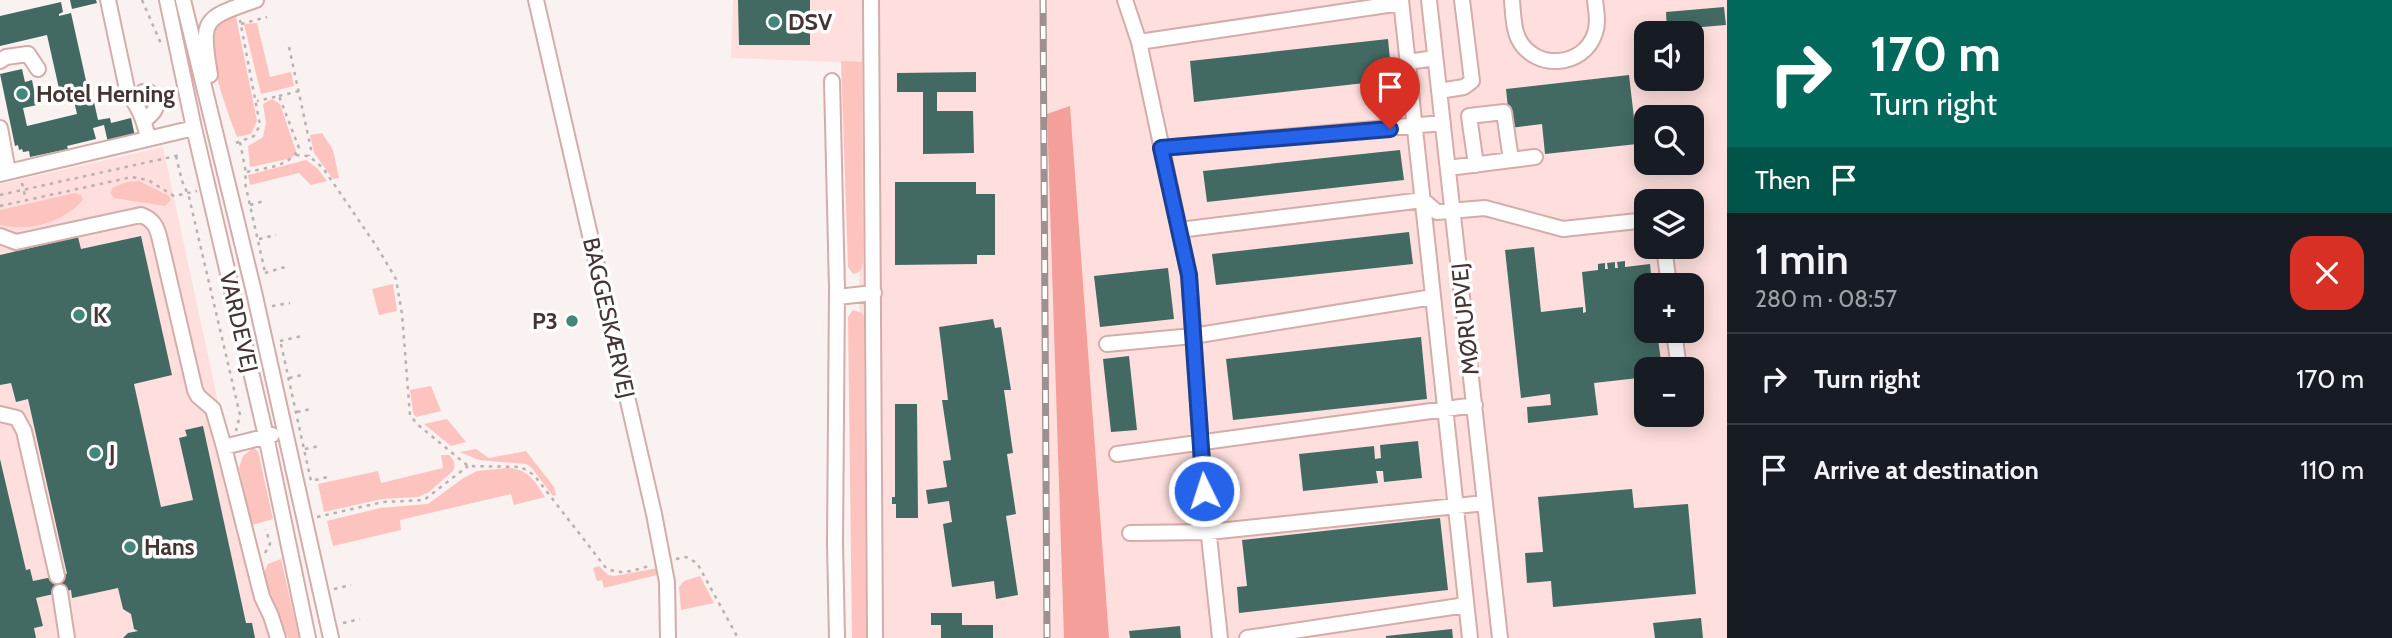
<!DOCTYPE html>
<html lang="en">
<head>
<meta charset="utf-8">
<style>
  :root { --surface:#171b24; --page:#242831; --text:#f1f3f6; --muted:#9ea1a6; --line:#363941 }
  body { margin:0; font-family:Cabin,sans-serif; background:var(--page); color:var(--text); height:100vh; display:flex; flex-direction:column; font-size:26px; white-space:nowrap }
  * { box-sizing:border-box; margin:0 }
  p { font-size:23px; color:var(--muted) }
  .icon { flex:none; width:38px; height:38px; fill:none; stroke:currentColor; stroke-width:2; stroke-linecap:round; stroke-linejoin:round }
  .map { position:relative; flex:1; overflow:hidden }
  .details { display:flex; flex-direction:column; background:var(--surface); width:665px }
  .details>* { flex:none }
  .hud { background:#00695c; color:#fff; overflow:hidden }
  .controls { position:absolute; left:1634px; top:21px; display:grid; gap:14px }
  .controls a { display:grid; place-items:center; width:70px; height:70px; border-radius:14px; background:var(--surface); box-shadow:0 4px 18px #0003; font-size:35px }
  .pin { position:absolute; display:grid; place-items:center; width:60px; height:60px; color:#fff; margin:-72px -30px; border-radius:50% 50% 50% 0; rotate:-45deg; box-shadow:0 0 7px #0007 }
  .pin .icon { rotate:45deg }
  .me { position:absolute; width:77px; margin:-38px; rotate:356deg; stroke-linejoin:round; filter:drop-shadow(0 0 5px #0008) }
  .turn { display:flex; align-items:center; gap:24px; height:147px; padding:0 28px; font-size:32px }
  .turn .icon { width:91px; height:91px; stroke-width:2.5 }
  .turn b { display:block; font-size:49px; line-height:60px }
  .then { display:flex; align-items:center; height:66px; padding:0 28px; background:#0003; gap:14px; font-size:26px }
  .round { display:grid; place-items:center; flex:none; width:74px; height:74px; border-radius:21px; background:var(--page) }
  .head { display:flex; align-items:center; justify-content:space-between; height:119px; padding:0 28px }
  h1 { font-size:42px; font-weight:600; line-height:52px }
  ul { padding:0; list-style:none }
  li { display:flex; align-items:center; gap:21px; height:91px; padding:0 28px; border-top:2px solid var(--line) }
  li div { flex:1 }
  li b { display:block; font-size:26px }
  li em { font-style:normal }
  main { display:flex; flex:1; min-height:0 }
  .map>svg:first-child { display:block }
  .built { fill:#fedfdd; fill-rule:evenodd }
  .green { fill:#fdc3be }
  .forest { fill:#f59f9a }
  .building { fill:#426a62 }
  .lines { fill:none; stroke-linecap:round; stroke-linejoin:round }
  .minor-casing { stroke:#d4aca9; stroke-width:18 }
  .path { stroke:#bcb0b0; stroke-width:2.5; stroke-dasharray:3.5 5; stroke-linecap:butt }
  .minor { stroke:#fff; stroke-width:14 }
  .rail-casing { stroke:#9d9090; stroke-width:7 }
  .rail { stroke:#fff; stroke-width:4.5; stroke-dasharray:13; stroke-linecap:butt }
  .route-casing { stroke:#184099; stroke-width:18 }
  .route { stroke:#2563eb; stroke-width:12 }
  .poi-dot { fill:#43877c; stroke:#fff; stroke-width:2.5 }
  .labels { text-anchor:middle; dominant-baseline:central; stroke-width:7; stroke-linejoin:round; paint-order:stroke }
  .poi-label { font-size:23px; font-weight:bold; fill:#443433; stroke:#fff; text-anchor:start }
  .street-label { font-size:23px; fill:#443433; stroke:#fff }
</style>
</head>
<body>
<main>
<div class="map">
<svg width="1727" height="638" viewBox="0 0 1727 638">
  <rect width="100%" height="100%" fill="#faf1f1"/>
  <path class="built" d="M733,0H1727V638H860L859,63L731,58ZM1647,33H1692V79H1647ZM1647,117H1692V163H1647ZM1647,201H1692V247H1647ZM1647,285H1692V331H1647ZM1647,369H1692V415H1647Z
    M163,147L269,638H0V184Z"/>
  <path class="green" d="M235,12L257,121L251,134L237,137C226,108 207,58 212,28Z
    M257,23L270,77L291,72L294,86L261,94L244,24Z
    M841,61L862,62L863,260C863,267 861,273 853,274L848,267Z
    M272,99L280,104L296,151L292,158L250,167L248,146L263,137L266,122L263,104Z
    M322,133L333,150L339,178L333,179L314,153L310,135Z
    M306,160L317,168L327,181L311,185L299,173L250,185L248,175Z
    M139,181L169,196L171,200L165,206L114,198L111,194L112,188L127,182Z
    M75,193L81,195L83,200C62,223 30,232 0,225V210Z
    M393,284L397,311L379,315L372,289Z
    M853,310L862,313L864,317L866,638H852L848,317Z
    M431,386L441,411L416,417L413,413L410,390Z
    M447,419L466,442L451,446L424,424Z
    M253,448L258,451L273,519L252,525L239,468L243,456Z
    M476,449L489,458L526,451L554,487L556,495L553,496L531,467L526,464L479,460L460,452Z
    M441,455H449C454,460 456,464 453,471L429,492L418,497L382,499L324,512L318,484L378,471L381,483L443,468Z
    M508,468C529,469 535,482 545,497L514,505L511,494L400,520L401,530L333,546L327,521L380,508L428,504L462,479L477,471Z
    M281,559L299,638H288L263,575L268,564Z
    M599,566L608,575L614,576L658,568L659,572L657,575L604,588L602,580L597,581L593,568Z
    M700,576L714,603L681,610L679,587L684,581Z"/>
  <path class="forest" d="M1070,106L1109,638H1064L1047,114Z"/>
  <path class="building" d="M70,0H96L97,3L72,9Z
    M738,0H810V45H739Z
    M61,2L63,12L59,14V16L71,13L87,85L90,84L98,120L110,118L111,123L131,118L136,141L109,147L104,125L93,128L96,139L67,146L68,149L30,157L29,151L23,152L22,149L19,150L18,145L15,146L0,74L22,69L25,82L32,80L37,105L23,108L27,126L77,114L72,93L77,92L76,89L60,93L47,35L0,46V16Z
    M1724,7L1726,25L1667,30L1666,12Z
    M1388,39L1392,80L1194,102L1190,61Z
    M976,72V92H937V111H973L974,153L923,154V92H897V73Z
    M1629,75L1637,144L1545,154L1542,124L1510,128L1506,89Z
    M1400,150L1404,180L1207,202L1203,171Z
    M895,182H976V194H995V255H977V264L895,265Z
    M1409,232L1413,264L1216,285L1212,254Z
    M141,236L172,375L134,384L161,507L193,500L179,438L187,436L185,430L203,426L246,623H252L255,638H123L128,633L138,631L134,629L131,614L123,609L118,588L72,598L71,590L36,598L43,626L34,628L36,638H0V459L26,570L30,569L33,581L67,574L28,399L16,402L11,383L0,385V255L78,237L81,249Z
    M1534,247L1541,312L1583,307V313L1586,312L1582,272L1598,270V264L1605,263V269H1608L1607,263L1615,262V268H1618L1617,262L1625,261V267L1650,264L1652,285H1647V331H1657L1662,369H1647V377L1594,383L1598,415L1528,423L1527,407L1551,405L1550,394L1521,398L1505,250Z
    M1168,268L1174,319L1100,327L1094,276Z
    M993,319L995,328L1001,327L1011,390H1004L1013,453L1007,454L1016,514L1006,516L1018,595L996,599L994,581L952,587L943,524L952,522L949,501L928,504L926,490L947,487L943,461L951,460L942,400H948L939,327Z
    M1421,337L1427,399L1233,420L1226,359Z
    M1129,356L1137,430L1111,432L1103,359Z
    M895,404H917L918,518H896V504H892V497H895Z
    M1418,441L1422,478L1384,482L1383,471H1376L1378,483L1303,491L1299,454L1374,446L1375,459L1381,458L1380,445Z
    M1632,489L1634,508L1688,504L1696,594L1553,607L1551,581L1527,583L1525,553L1543,552L1538,497Z
    M1440,518L1448,590L1239,613L1237,587L1247,586L1242,540Z
    M931,613H962V625H993V638H941V625H931Z
    M1701,618L1703,638H1655L1653,623Z
    M1180,626L1181,638H1130L1129,631Z
    M1452,629L1453,638H1386V636Z"/>
  <g class="lines">
    <g class="minor-casing">
      <path id="minor" d="M108,0L128,94C139,106 145,123 148,139
        M167,0L194,128L266,436L308,638
        M183,0L254,292L331,638
        M536,0L654,514L667,582L668,638
        M871,0L875,638
        M1125,0L1139,42L1189,275L1204,490L1220,638
        M1401,0L1470,638
        M1429,0L1500,638
        M1512,0C1513,12 1513,27 1518,38C1534,71 1584,68 1595,33C1599,22 1596,11 1595,0
        M1139,42L1401,3
        M0,61L6,57L28,54L38,69
        M1408,62L1435,58
        M210,75C201,18 202,19 256,0
        M832,81L837,289L835,543L837,638
        M1439,91L1464,87L1472,81L1462,0
        M135,102L143,92H149L157,99C157,110 153,113 145,120
        M0,128L8,172
        M1161,148L1443,123
        M1476,165L1469,116L1504,112L1511,160
        M1448,168L1535,157
        M0,174L194,128
        M1179,230L1423,200L1437,212L1485,208L1563,229L1647,220
        M0,236L16,242L141,215C154,220 157,227 160,240L195,390L198,396L213,409L224,447
        M1664,247L1669,285
        M837,297L874,293
        M1674,331L1679,369
        M1107,344L1193,336L1433,297
        M0,414L17,418L24,431L57,576
        M272,435L224,447L262,597L271,616L278,638
        M1117,454L1475,405
        M1130,533L1209,532L1485,503
        M60,592L67,638
        M1247,638L1466,605"/>
    </g>
    <path class="path" d="M142,0L162,46
      M241,24L267,17
      M289,47L311,149L309,156
      M279,96L299,91
      M240,142L246,173L245,183L265,272
      M236,143L254,136L260,125L240,20
      M296,155L309,156L323,168L377,247L396,279L402,314L410,415L417,424L468,466L521,467L534,475L606,568C621,576 634,570 649,566
      M176,156L182,181L189,197L240,415L236,431
      M247,172C265,168 290,167 299,148L279,96L257,101
      M22,183L26,200
      M0,195L180,155
      M250,205L264,201
      M0,206L132,177L148,180L174,196L197,191
      M259,239L276,235
      M265,273L285,267
      M272,306L290,303
      M280,341L302,336
      M281,344L311,481L328,477
      M289,378L302,375
      M297,412L311,409
      M305,449L319,446
      M317,517L383,502L424,500L468,466
      M265,553L270,544L266,529
      M676,559L686,557L697,563L738,638
      M334,589L351,585
      M343,623L360,619"/>
    <use href="#minor" class="minor"/>
    <g class="rail-casing">
      <path id="rail" d="M1043,0L1047,638"/>
    </g>
    <use href="#rail" class="rail"/>
  </g>
  <g class="lines">
    <g class="route-casing">
      <path id="route" d="M1204,491L1189,275L1161,148L1390,129"/>
    </g>
    <use href="#route" class="route"/>
  </g>
  <g class="poi-dot">
    <circle cx="774" cy="22" r="7"/>
    <circle cx="22" cy="94" r="7"/>
    <circle cx="79" cy="315" r="7"/>
    <circle cx="572" cy="321" r="7"/>
    <circle cx="95" cy="453" r="7"/>
    <circle cx="130" cy="547" r="7"/>
  </g>
  <g class="labels">
    <g class="poi-label">
      <text x="788" y="22">DSV</text>
      <text x="36" y="94">Hotel Herning</text>
      <text x="93" y="315">K</text>
      <text x="558" y="321" text-anchor="end">P3</text>
      <text x="109" y="453">J</text>
      <text x="144" y="547">Hans</text>
    </g>
    <g class="street-label">
      <text transform="translate(609 318) rotate(77)">BAGGESKÆRVEJ</text>
      <text transform="translate(1465 319) rotate(-96)">MØRUPVEJ</text>
      <text transform="translate(239 322) rotate(77)">VARDEVEJ</text>
    </g>
  </g>
</svg>
<div class="controls">
<a><svg class="icon" aria-label="sound" viewBox="0 0 24 24"><path d="M4 9h4l5-4v14l-5-4H4zM17 9q2 3 0 6"/></svg></a>
<a><svg class="icon" aria-label="search" viewBox="0 0 24 24"><circle cx="10" cy="10" r="6"/><path d="M15 15l6 6"/></svg></a>
<a><svg class="icon" aria-label="layers" viewBox="0 0 24 24"><path d="M12 4l9 5-9 5-9-5zM3 14l9 5 9-5"/></svg></a>
<a>+</a>
<a>−</a>
</div>
<div class="pin" style="left:1390px;top:129px;background:#d93025"><svg class="icon" aria-label="arrive" viewBox="0 0 24 24"><path d="M6 21V4h12l-3 4 3 4H6"/></svg></div>
<svg class="me" style="left:1204px;top:491px" viewBox="-20 -20 40 40"><circle r="17" fill="#2563eb" stroke="#fff" stroke-width="3"/><path d="M0-11L8 9 0 5-8 9z" fill="#fff"/></svg>
</div>
<section class="details">
<div class="hud">
<div class="turn"><svg class="icon" aria-label="right" viewBox="0 0 24 24"><path d="M7 20v-9h11M14 6l5 5-5 5"/></svg><div><b>170 m</b>Turn right</div></div>
<div class="then">Then<svg class="icon" aria-label="arrive" viewBox="0 0 24 24"><path d="M6 21V4h12l-3 4 3 4H6"/></svg></div>
</div>
<div class="head"><div><h1>1 min</h1><p>280 m · 08:57</p></div><a class="round" style="background:#d93025;color:#fff"><svg class="icon" aria-label="close" viewBox="0 0 24 24"><path d="M6 6l12 12M18 6L6 18"/></svg></a></div>
<ul>
<li><svg class="icon" aria-label="right" viewBox="0 0 24 24"><path d="M7 20v-9h11M14 6l5 5-5 5"/></svg><div><b>Turn right</b></div><em>170 m</em></li>
<li><svg class="icon" aria-label="arrive" viewBox="0 0 24 24"><path d="M6 21V4h12l-3 4 3 4H6"/></svg><div><b>Arrive at destination</b></div><em>110 m</em></li>
</ul>
</section>
</main>
</body>
</html>
